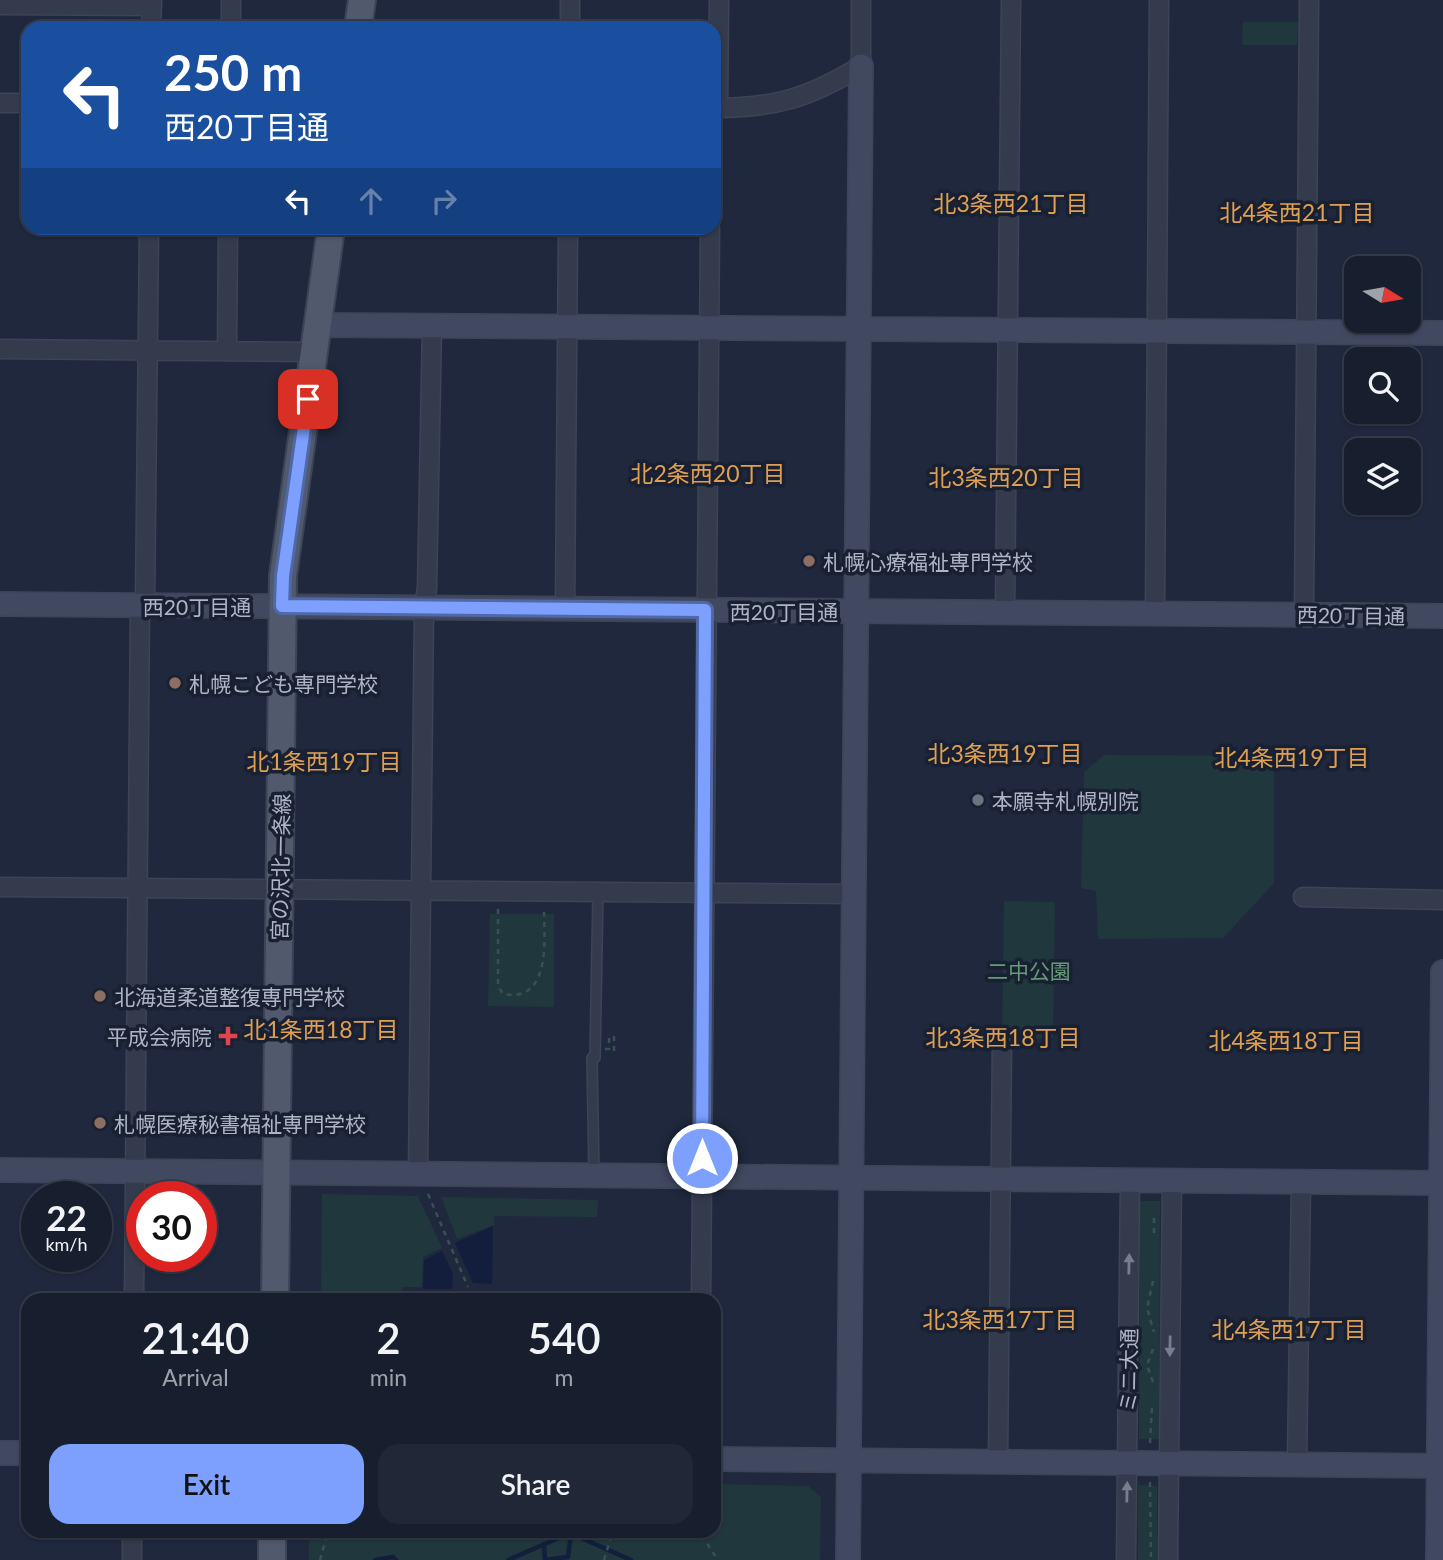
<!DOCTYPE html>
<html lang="en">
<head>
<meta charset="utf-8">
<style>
  :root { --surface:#171e2e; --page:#202736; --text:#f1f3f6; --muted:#9ea2aa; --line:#363c4a; --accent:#7da0ff }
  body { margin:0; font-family:Lato,"Noto Sans JP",sans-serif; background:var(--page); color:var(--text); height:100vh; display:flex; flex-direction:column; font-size:26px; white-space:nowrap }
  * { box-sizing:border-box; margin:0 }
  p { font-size:23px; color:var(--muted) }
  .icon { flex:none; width:38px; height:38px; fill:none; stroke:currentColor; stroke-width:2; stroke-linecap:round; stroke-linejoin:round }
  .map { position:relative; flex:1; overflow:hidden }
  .panel { position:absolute; left:21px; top:1293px; width:700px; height:245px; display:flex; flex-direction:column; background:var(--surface); border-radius:21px; box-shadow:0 2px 5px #0004,0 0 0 2px var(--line) }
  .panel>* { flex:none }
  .top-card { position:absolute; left:21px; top:21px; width:700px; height:214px; border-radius:21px; box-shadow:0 2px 5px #0004,0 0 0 2px var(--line); background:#1a4fa0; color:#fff; overflow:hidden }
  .needle { width:46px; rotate:101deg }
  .buttons { position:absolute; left:1344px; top:256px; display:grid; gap:14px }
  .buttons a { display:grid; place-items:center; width:77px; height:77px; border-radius:14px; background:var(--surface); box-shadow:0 2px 5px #0004,0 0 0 2px var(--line); font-size:35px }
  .speed { position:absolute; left:21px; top:1181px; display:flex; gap:14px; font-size:35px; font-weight:700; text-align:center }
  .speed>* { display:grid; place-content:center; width:91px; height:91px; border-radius:50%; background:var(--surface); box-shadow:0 2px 5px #0004,0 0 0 2px var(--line); line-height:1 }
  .speed small { font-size:18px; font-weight:400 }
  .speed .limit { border:10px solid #d22; background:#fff; color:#111 }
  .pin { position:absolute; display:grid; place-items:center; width:60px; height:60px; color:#fff; margin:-30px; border-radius:14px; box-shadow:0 4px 10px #0006 }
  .me { position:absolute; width:77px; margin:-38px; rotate:0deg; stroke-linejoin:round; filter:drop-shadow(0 0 5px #0008) }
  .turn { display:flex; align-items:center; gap:24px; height:147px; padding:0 28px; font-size:32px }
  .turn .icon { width:91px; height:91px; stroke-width:2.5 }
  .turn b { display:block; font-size:49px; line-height:60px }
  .lanes { display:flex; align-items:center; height:66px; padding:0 28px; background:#0003; justify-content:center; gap:35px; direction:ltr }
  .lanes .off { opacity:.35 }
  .eta { display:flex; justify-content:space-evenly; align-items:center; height:119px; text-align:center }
  .eta b { font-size:42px; font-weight:600; line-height:49px }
  .cta { display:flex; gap:14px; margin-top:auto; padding:14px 28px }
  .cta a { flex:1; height:80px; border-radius:21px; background:var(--accent); color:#111; font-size:28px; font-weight:600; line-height:80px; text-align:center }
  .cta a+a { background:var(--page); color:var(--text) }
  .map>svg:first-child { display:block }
  .green { fill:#21373e }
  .water { fill:#121e3b }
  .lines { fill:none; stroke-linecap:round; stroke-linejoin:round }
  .stream { stroke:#121e3b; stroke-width:4.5 }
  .lane-casing { stroke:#3d4456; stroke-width:12 }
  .street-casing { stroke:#3d4456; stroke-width:21 }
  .secondary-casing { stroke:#3d4456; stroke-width:26 }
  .primary-casing { stroke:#3d4456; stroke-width:30 }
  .path { stroke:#3a5056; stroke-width:2.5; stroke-dasharray:5 5; stroke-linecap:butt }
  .lane { stroke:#333b4d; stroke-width:9 }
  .street { stroke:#333b4d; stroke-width:18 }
  .secondary { stroke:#414960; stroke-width:23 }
  .primary { stroke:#515a6d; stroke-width:26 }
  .oneway { fill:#777e91 }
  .route-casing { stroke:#5168a6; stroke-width:18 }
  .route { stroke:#7da0ff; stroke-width:12 }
  .education-dot { fill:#8d6e63; stroke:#192031; stroke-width:2.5 }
  .worship-dot { fill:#6b7280; stroke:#192031; stroke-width:2.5 }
  .health-dot { fill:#e0444e; stroke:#192031; stroke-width:2.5 }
  .labels { text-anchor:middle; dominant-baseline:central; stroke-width:7; stroke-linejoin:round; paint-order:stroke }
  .poi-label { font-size:21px; fill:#aeb5c9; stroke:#192031; text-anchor:start }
  .street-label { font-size:21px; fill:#aeb5c9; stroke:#192031 }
  .park-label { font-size:21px; fill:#639c77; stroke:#192031 }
  .neighbourhood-label { font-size:23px; fill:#dfa053; stroke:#192031 }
</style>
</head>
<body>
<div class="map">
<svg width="1443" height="1560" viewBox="0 0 1443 1560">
  <rect width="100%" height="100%" fill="#1f283d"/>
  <path class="green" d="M1243,22H1298L1297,45H1242Z
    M1104,755L1274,756V883L1223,938L1098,939L1096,891L1081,888L1084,772Z
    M1004,901L1055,902L1053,1038L1002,1040Z
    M490,914H554V1007L488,1006Z
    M322,1194L418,1196L442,1248L423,1257L422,1287H402L401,1300H321Z
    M441,1197L598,1200L597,1217L494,1216V1225L457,1239Z
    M1140,1201H1160L1159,1439H1139Z
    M714,1484L808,1486L821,1497L820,1560H309V1531H714Z
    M1138,1485L1157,1486V1560H1138Z"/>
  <path class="water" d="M493,1226L492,1284L473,1283L455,1243Z
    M442,1251L453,1274L452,1289H423L424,1260Z"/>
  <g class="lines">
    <path class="stream" d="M544,1546L545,1560L568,1557L571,1534
      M375,1560L393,1557L396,1560
      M508,1560L570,1533L631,1560"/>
    <g class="lane-casing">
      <path id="lane" d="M594,1174L592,1058H595L598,892"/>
    </g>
    <g class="street-casing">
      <path id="street" d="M0,5L152,6
        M151,28L152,0
        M231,28V0
        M570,28V0
        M0,103H28
        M714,108C775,108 809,98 861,66V0
        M718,108L719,0
        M0,349L314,352
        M227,351L228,228
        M145,605L149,228
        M565,609L568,228
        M1005,612L1011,0
        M1155,614L1159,0
        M1304,615L1309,0
        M0,887L854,894
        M1303,897L1443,900
        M418,1174L424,607L427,588L432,325
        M134,1300L140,605
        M701,1300L710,228
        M998,1462L1002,1040
        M1297,1464L1301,1181
        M132,1560V1531
        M1126,1560L1130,1180
        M1168,1560L1172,1180"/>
    </g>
    <g class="secondary-casing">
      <path id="secondary" d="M318,325L1443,333
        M0,604L1443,616
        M0,1170L1443,1183
        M0,1453H28
        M714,1459L1443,1466
        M848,1560L861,66
        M1438,1560L1443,972"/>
    </g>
    <g class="primary-casing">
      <path id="primary" d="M358,28L362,0
        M275,1300L283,576L331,228
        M272,1560V1531"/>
    </g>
    <path class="path" d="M498,909V986L503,994C552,1003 544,939 544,909
      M605,1049H609V1037H614V1051
      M428,1194L468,1287
      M1154,1233V1216
      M1153,1281L1147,1308L1154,1332
      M1153,1349L1147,1365L1153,1382
      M1150,1443L1152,1408
      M1150,1482L1151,1560
      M692,1531L704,1539L718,1560
      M320,1560L328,1531
      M604,1560L613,1531"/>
    <use href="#lane" class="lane"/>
    <use href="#street" class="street"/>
    <use href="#secondary" class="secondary"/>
    <use href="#primary" class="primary"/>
  </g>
  <defs><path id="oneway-solid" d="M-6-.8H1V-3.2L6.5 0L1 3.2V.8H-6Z" transform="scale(1.75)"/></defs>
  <g class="oneway">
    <use href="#oneway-solid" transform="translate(1129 1264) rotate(-89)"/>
    <use href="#oneway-solid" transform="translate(1170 1346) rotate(91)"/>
    <use href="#oneway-solid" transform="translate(1127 1492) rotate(-89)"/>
  </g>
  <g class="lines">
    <g class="route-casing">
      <path id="route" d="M308,399L283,576L282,606L705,610L702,1158"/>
    </g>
    <use href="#route" class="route"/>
  </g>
  <g class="education-dot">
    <circle cx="809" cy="561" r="7"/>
    <circle cx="175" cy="683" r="7"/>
    <circle cx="100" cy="996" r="7"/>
    <circle cx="100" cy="1123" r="7"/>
  </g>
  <circle class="worship-dot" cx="978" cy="800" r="7"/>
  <path class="health-dot" d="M224.5 1025.5h7v7h7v7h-7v7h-7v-7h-7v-7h7z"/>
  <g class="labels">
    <g class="poi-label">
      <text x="823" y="561">札幌心療福祉専門学校</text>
      <text x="189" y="683">札幌こども専門学校</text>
      <text x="992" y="800">本願寺札幌別院</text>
      <text x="114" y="996">北海道柔道整復専門学校</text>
      <text x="212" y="1036" text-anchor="end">平成会病院</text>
      <text x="114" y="1123">札幌医療秘書福祉専門学校</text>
    </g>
    <g class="street-label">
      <text x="197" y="606">西20丁目通</text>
      <text x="784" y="611">西20丁目通</text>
      <text transform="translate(1351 615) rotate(1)">西20丁目通</text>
      <text transform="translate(280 867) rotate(-89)">宮の沢北一条線</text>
      <text transform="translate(1128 1370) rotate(-89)">ミニ大通</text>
    </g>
    <g class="park-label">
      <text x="1029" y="970">二中公園</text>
    </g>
    <g class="neighbourhood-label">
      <text x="1011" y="203">北3条西21丁目</text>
      <text x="1297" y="212">北4条西21丁目</text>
      <text x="708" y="473">北2条西20丁目</text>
      <text x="1006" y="477">北3条西20丁目</text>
      <text x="1005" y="753">北3条西19丁目</text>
      <text x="1292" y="757">北4条西19丁目</text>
      <text x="324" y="761">北1条西19丁目</text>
      <text x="321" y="1029">北1条西18丁目</text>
      <text x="1003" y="1037">北3条西18丁目</text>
      <text x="1286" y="1040">北4条西18丁目</text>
      <text x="1000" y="1319">北3条西17丁目</text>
      <text x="1289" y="1329">北4条西17丁目</text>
    </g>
  </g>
</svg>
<div class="buttons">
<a><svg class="needle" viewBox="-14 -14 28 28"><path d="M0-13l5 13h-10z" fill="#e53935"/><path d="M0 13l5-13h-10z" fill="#9ea2aa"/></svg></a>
<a><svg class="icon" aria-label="search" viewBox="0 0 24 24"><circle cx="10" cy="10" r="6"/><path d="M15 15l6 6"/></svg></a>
<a><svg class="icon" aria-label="layers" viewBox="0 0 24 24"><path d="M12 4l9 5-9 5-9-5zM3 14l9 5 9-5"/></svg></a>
</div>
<div class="speed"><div>22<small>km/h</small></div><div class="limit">30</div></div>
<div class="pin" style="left:308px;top:399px;background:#d93025"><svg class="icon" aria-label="arrive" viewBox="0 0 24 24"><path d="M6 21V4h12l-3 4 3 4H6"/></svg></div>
<svg class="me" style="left:702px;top:1158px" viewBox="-20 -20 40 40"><circle r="17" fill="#7da0ff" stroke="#fff" stroke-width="3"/><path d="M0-11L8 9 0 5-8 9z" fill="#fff"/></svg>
<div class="top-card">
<div class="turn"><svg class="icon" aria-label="left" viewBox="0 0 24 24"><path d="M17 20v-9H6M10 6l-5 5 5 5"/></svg><div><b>250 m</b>西20丁目通</div></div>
<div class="lanes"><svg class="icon" aria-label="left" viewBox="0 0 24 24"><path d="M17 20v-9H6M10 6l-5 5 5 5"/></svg><svg class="icon off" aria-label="ahead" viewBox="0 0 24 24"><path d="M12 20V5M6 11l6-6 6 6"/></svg><svg class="icon off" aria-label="right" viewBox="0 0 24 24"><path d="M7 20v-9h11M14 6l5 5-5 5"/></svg></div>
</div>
<section class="panel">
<div class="eta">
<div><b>21:40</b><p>Arrival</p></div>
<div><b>2</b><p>min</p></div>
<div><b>540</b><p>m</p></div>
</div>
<div class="cta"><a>Exit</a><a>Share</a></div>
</section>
</div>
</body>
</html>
